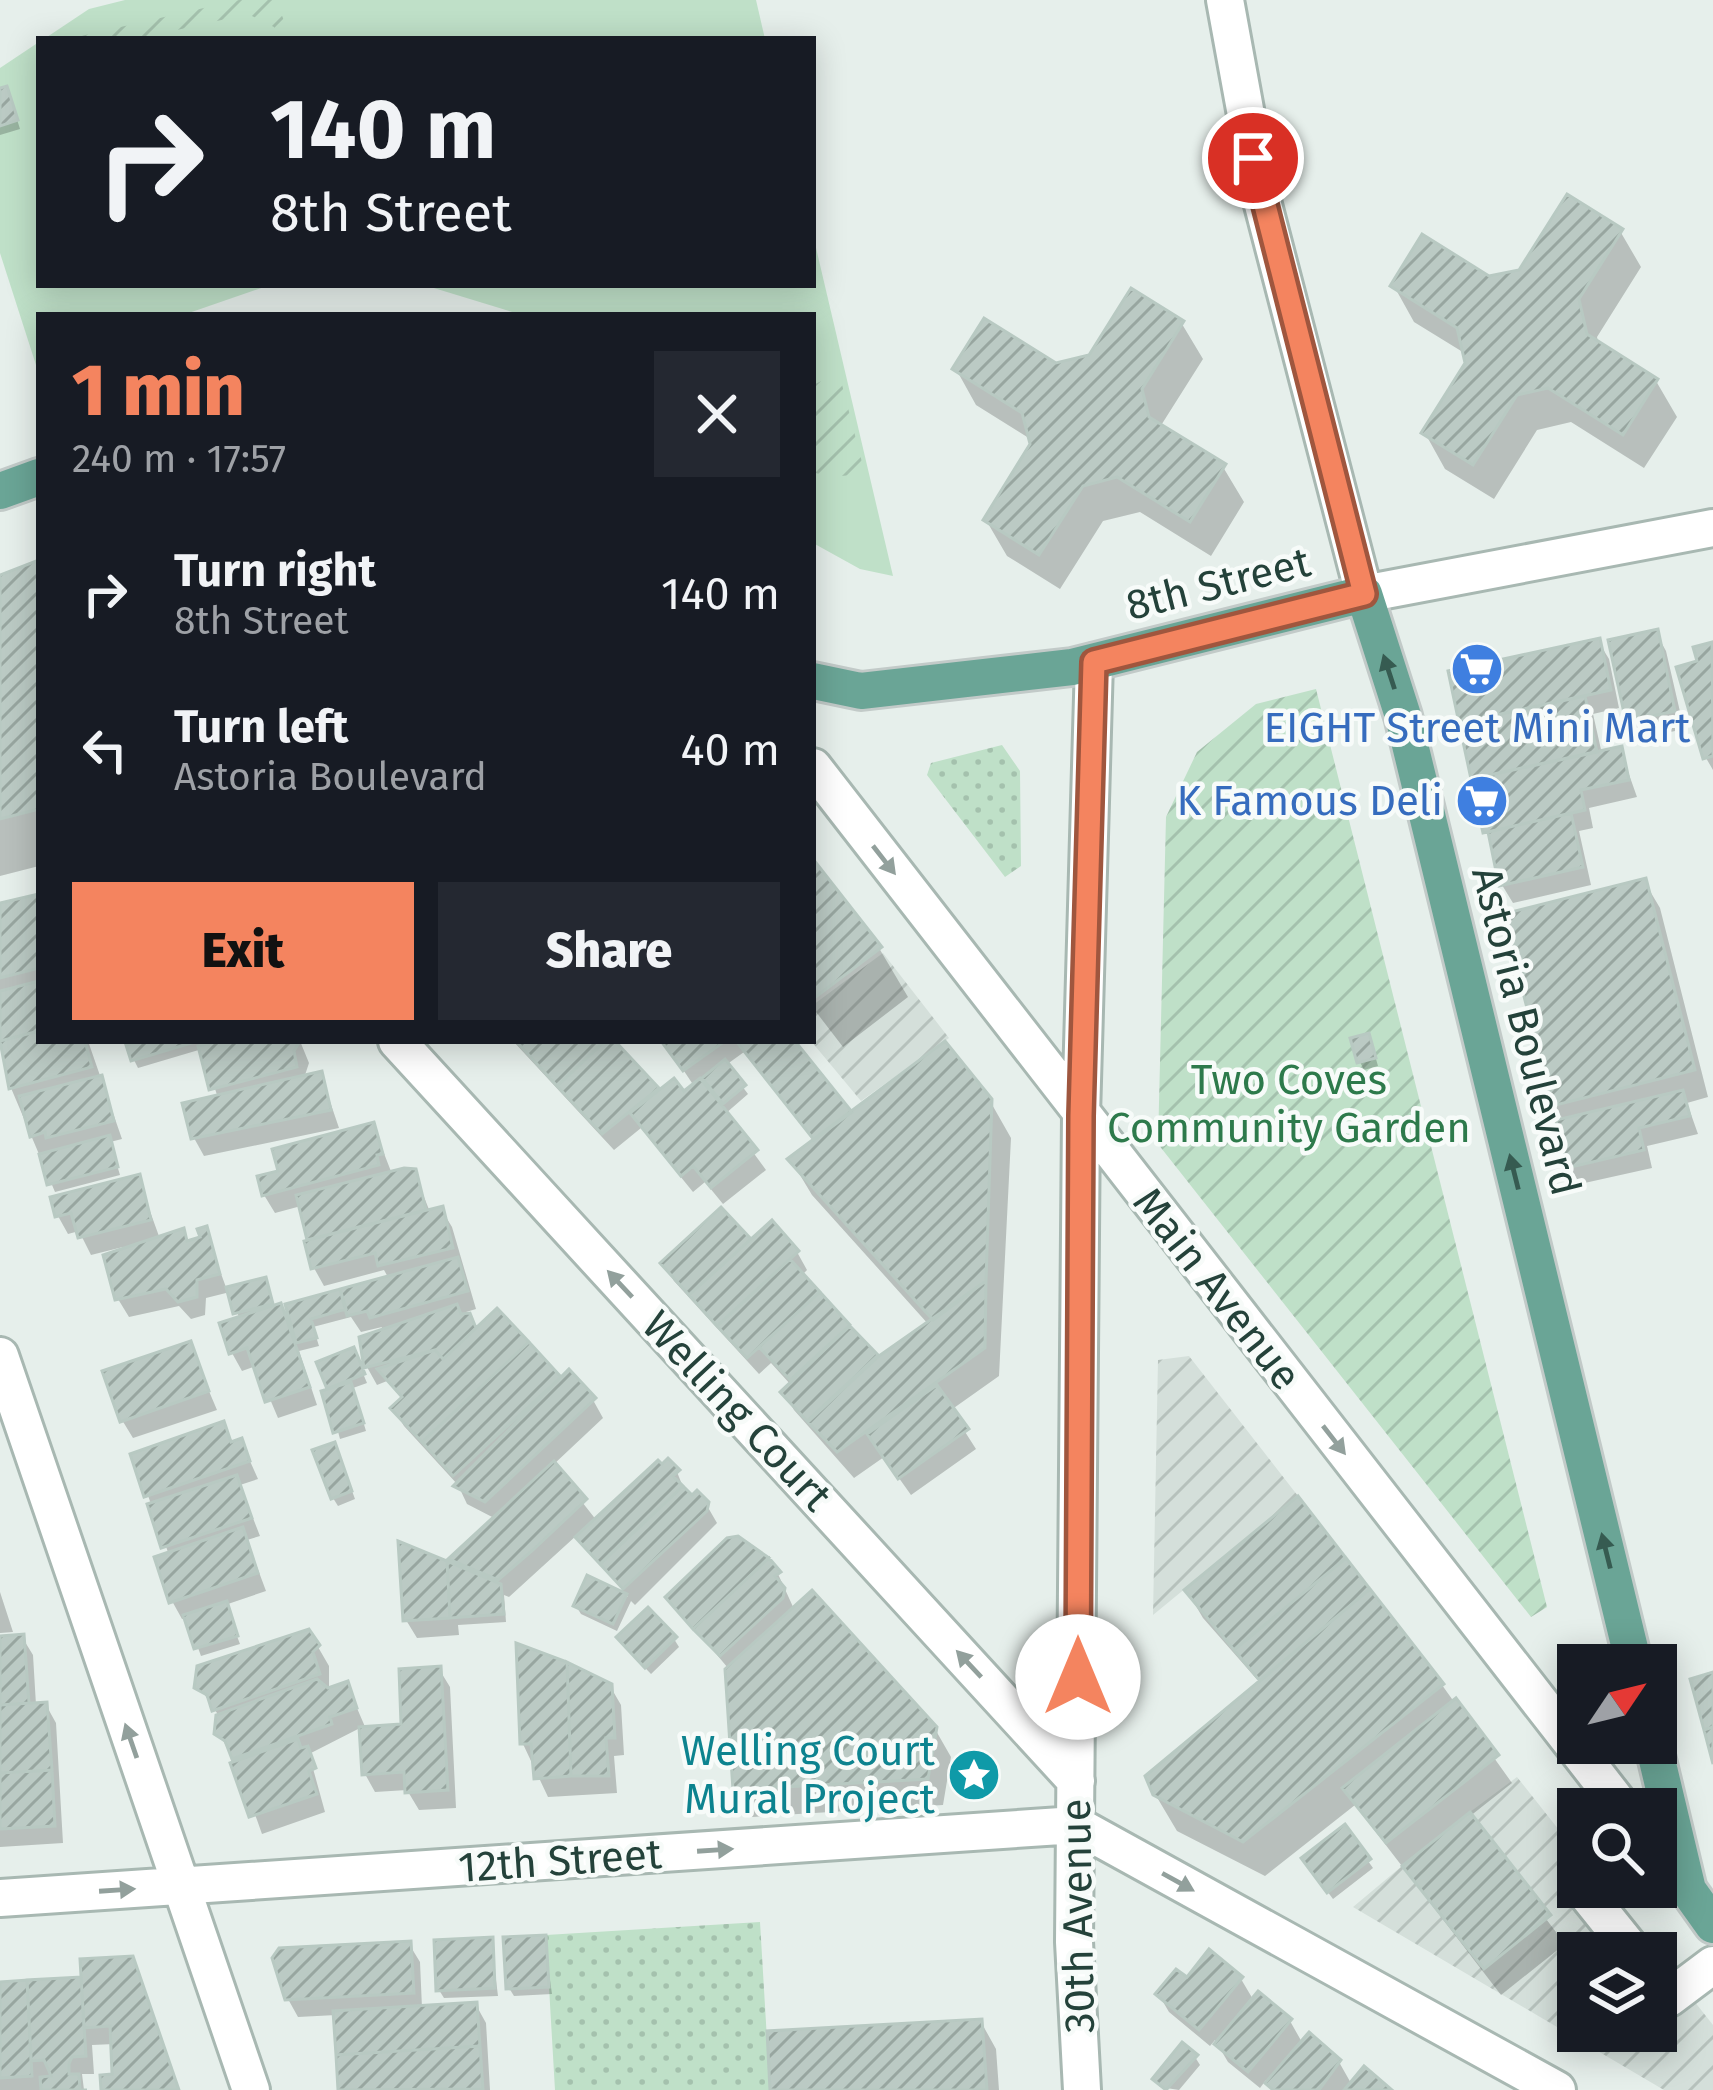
<!DOCTYPE html>
<html lang="en">
<head>
<meta charset="utf-8">
<style>
  :root { --surface:#171b24; --page:#242831; --text:#f1f3f6; --muted:#9ea1a6; --accent:#f4845f }
  body { margin:0; font-family:"Fira Sans",sans-serif; background:var(--page); color:var(--text); height:100vh; display:flex; flex-direction:column; font-size:45px; white-space:nowrap }
  * { box-sizing:border-box; margin:0 }
  p { font-size:39px; color:var(--muted) }
  .icon { flex:none; width:66px; height:66px; fill:none; stroke:currentColor; stroke-width:2; stroke-linecap:round; stroke-linejoin:round }
  .map { position:relative; flex:1; overflow:hidden }
  .details { position:absolute; left:36px; top:312px; width:780px; height:732px; display:flex; flex-direction:column; background:var(--surface); border-radius:0px; box-shadow:0 6px 30px #0003 }
  .details>* { flex:none }
  .banner { position:absolute; left:36px; top:36px; width:780px; height:252px; border-radius:0px; box-shadow:0 6px 30px #0003; background:#171b24; color:var(--text); overflow:hidden }
  .needle { width:78px; rotate:55deg }
  .buttons { position:absolute; left:1557px; top:1644px; display:grid; gap:24px }
  .buttons a { display:grid; place-items:center; width:120px; height:120px; border-radius:0px; background:var(--surface); box-shadow:0 6px 30px #0003; font-size:60px }
  .pin { position:absolute; display:grid; place-items:center; width:102px; height:102px; color:#fff; margin:-51px; border:6px solid #fff; border-radius:50%; box-shadow:0 3px 12px #0007 }
  .me { position:absolute; width:132px; margin:-66px; rotate:0deg; stroke-linejoin:round; filter:drop-shadow(0 0 9px #0008) }
  .turn { display:flex; align-items:center; gap:42px; height:252px; padding:0 36px; font-size:54px }
  .turn .icon { width:156px; height:156px; stroke-width:2.5 }
  .turn b { display:block; font-size:84px; line-height:102px }
  .round { display:grid; place-items:center; flex:none; width:126px; height:126px; border-radius:0px; background:var(--page) }
  .summary { display:flex; align-items:center; justify-content:space-between; height:204px; padding:0 36px }
  h1 { font-size:72px; font-weight:800; line-height:90px; color:var(--accent) }
  .cta { display:flex; gap:24px; margin-top:auto; padding:24px 36px }
  .cta a { flex:1; height:138px; border-radius:0px; background:var(--accent); color:#111; font-size:48px; font-weight:800; line-height:138px; text-align:center }
  .cta a+a { background:var(--page); color:var(--text) }
  ul { padding:0; list-style:none }
  li { display:flex; align-items:center; gap:36px; height:156px; padding:0 36px }
  li div { flex:1 }
  li b { display:block; font-size:45px }
  li em { font-style:normal }
  .map>svg:first-child { display:block }
  .industrial { fill:url(#industrial-furrows); fill-rule:evenodd }
  .grass { fill:url(#grass-dots) }
  .park { fill:#bfe0c8 }
  .garden { fill:url(#garden-furrows) }
  .shadow { fill:#0003; fill-rule:evenodd }
  .building { fill:url(#building-hatch); stroke:#b8c9c2; stroke-width:3 }
  .lines { fill:none; stroke-linecap:round; stroke-linejoin:round }
  .minor-casing { stroke:#a8b8b2; stroke-width:42 }
  .major-casing { stroke:#c2cac8; stroke-width:42 }
  .minor { stroke:#fff; stroke-width:36 }
  .major { stroke:#6aa596; stroke-width:36 }
  .oneway { fill:#365b51 }
  .oneway2 { fill:#92a09c }
  .route-casing { stroke:#9f563e; stroke-width:30 }
  .route { stroke:#f4845f; stroke-width:21 }
  .labels { text-anchor:middle; dominant-baseline:central; stroke-width:9; stroke-linejoin:round; paint-order:stroke }
  .street-label { font-size:42px; fill:#24423a; stroke:#f7fbf9 }
  .shop-label { font-size:42px; fill:#366cbe; stroke:#f7fbf9 }
  .park-label { font-size:42px; fill:#2d7a4b; stroke:#f7fbf9 }
  .culture-label { font-size:42px; fill:#0d838f; stroke:#f7fbf9; text-anchor:end }
</style>
</head>
<body>
<div class="map">
<svg width="1713" height="2090" viewBox="0 0 1713 2090">
  <defs>
    <pattern id="industrial-furrows" width="10" height="10" patternUnits="userSpaceOnUse" patternTransform="scale(3)"><rect width="10" height="10" fill="#d4dfda"/><path d="M-1 1l2-2M0 10L10 0M9 11l2-2" fill="none" stroke="#b6c1bc"/></pattern>
    <pattern id="grass-dots" width="8" height="8" patternUnits="userSpaceOnUse" patternTransform="scale(3)"><rect width="8" height="8" fill="#bfe0c8"/><path d="M2 2h.1M6 6h.1" fill="none" stroke="#a4c1ad" stroke-width="1.8" stroke-linecap="round"/></pattern>
    <pattern id="garden-furrows" width="10" height="10" patternUnits="userSpaceOnUse" patternTransform="scale(3)"><rect width="10" height="10" fill="#bfe0c8"/><path d="M-1 1l2-2M0 10L10 0M9 11l2-2" fill="none" stroke="#a4c1ad"/></pattern>
    <pattern id="building-hatch" width="6" height="6" patternUnits="userSpaceOnUse" patternTransform="scale(3)"><rect width="6" height="6" fill="#bbcac4"/><path d="M-1 1l2-2M0 6l6-6M5 7l2-2" fill="none" stroke="#98a6a0"/></pattern>
  </defs>
  <rect width="100%" height="100%" fill="#e6efeb"/>
  <path class="industrial" d="M883,953L949,1038L861,1101L811,1041L813,1005Z
    M1189,1356L1298,1496L1153,1615L1158,1360Z
    M1517,1777L1578,1854V1887H1604L1713,2025V2090H1664L1353,1907L1402,1866L1484,1969L1551,1915L1470,1812ZM1578,1953H1656V2031H1578Z"/>
  <path class="grass" d="M1002,745L1020,771L1021,866L1005,877L927,775L931,763Z
    M760,1922L770,2090H555L546,1935Z"/>
  <path class="park" d="M125,0H756L765,39H44L89,9Z
    M39,42V285H270L183,315H39L36,365L0,253V68Z
    M813,235L893,576L860,569L813,543V315H522L424,285H813Z"/>
  <path class="garden" d="M239,0H276L291,39H280L274,27L248,14L137,39H68Z
    M839,373L865,474L828,477L813,472V385Z
    M1316,689L1547,1607L1531,1617L1158,1144L1166,817L1197,752L1256,704Z"/>
  <path class="shadow" d="M0,91L10,97L20,129L0,135Z
    M1620,231L1641,267L1597,337L1599,346L1656,381L1677,417L1644,468L1571,422L1537,430L1494,499L1445,469L1425,433L1469,364L1466,354L1414,322L1394,286L1521,272Z
    M1182,324L1203,359L1160,427L1223,467L1244,502L1211,556L1140,512L1103,521L1060,589L1007,556L986,520L1032,440L976,405L956,369L1056,366Z
    M39,565V866L0,876V579Z
    M1656,633L1666,651L1684,729L1639,739L1629,721Z
    M1598,641L1609,659L1619,708L1593,714L1602,754L1620,749L1637,797L1589,808L1593,828L1579,831L1591,885L1513,903L1502,885L1452,673Z
    M1713,644V770L1706,758L1697,649Z
    M813,864L879,948L908,997L843,1047L813,1008Z
    M1644,881L1660,908L1708,1097L1687,1103L1698,1134L1647,1146L1652,1168L1580,1184L1570,1167L1564,1122L1555,1105Z
    M39,897V1041H88L122,1139L110,1142L120,1175L55,1192L11,1088L0,1043V906Z
    M151,1041H210L212,1046L300,1041L309,1063L304,1078L321,1075L339,1128L204,1156L194,1138L218,1098L202,1049L138,1068L134,1060Z
    M513,1041H614L659,1094L684,1095L694,1086L664,1041H793L850,1115L990,1101L1011,1138L999,1376L951,1410L976,1449L911,1495L884,1457L854,1478L794,1410L784,1392L791,1385L771,1363L759,1374L674,1281L664,1264L750,1243L797,1252L807,1270L801,1276L878,1361L929,1325L812,1195L791,1160L815,1142L744,1052L726,1065L748,1094L725,1114L766,1170L723,1204L705,1182L693,1192L641,1128L614,1150ZM706,1080L716,1098L714,1100L700,1084Z
    M1372,1045L1378,1066L1364,1070L1360,1062Z
    M373,1125L392,1174L414,1172L430,1212L441,1209L452,1227L476,1309L466,1312L477,1331L497,1312L561,1381L593,1400L603,1418L553,1465L597,1521L677,1472L685,1492L706,1504L717,1523L635,1605L631,1601L617,1631L581,1614L576,1606L588,1579L628,1597L577,1535L509,1597L504,1595L506,1622L458,1625L459,1635L417,1638L406,1620L456,1568L452,1560L496,1519L467,1504L458,1485L404,1426L394,1409L403,1400L387,1381L377,1385L367,1367L382,1327L361,1332L351,1317L313,1327L319,1346L299,1351L317,1405L278,1418L256,1366L242,1371L232,1353L223,1325L240,1320L230,1292L206,1298L205,1315L191,1319L179,1306L129,1317L118,1299L123,1247L91,1255L79,1231L68,1234L58,1216L138,1178L160,1239L183,1232L190,1244L204,1239L205,1230L227,1290L269,1289L274,1308L279,1307L294,1332L289,1306L389,1279L384,1270L324,1286L314,1268L301,1206L275,1213L264,1195L281,1173Z
    M189,1344L217,1410L133,1438L122,1420Z
    M357,1359L367,1383L353,1388L366,1431L340,1439L320,1364Z
    M223,1425L234,1444L241,1441L258,1479L240,1485L260,1536L247,1540L266,1591L225,1605L240,1644L201,1656L187,1618L182,1619L172,1601L169,1555L134,1456Z
    M338,1453L355,1499L338,1506L333,1498Z
    M778,1574L794,1609L935,1729L951,1757L943,1805L752,1817L736,1790L728,1668L668,1597Z
    M1187,1591L1442,1685L1512,1783L1469,1817L1565,1944L1501,1995L1355,1805L1265,1876L1177,1831L1155,1794L1261,1684L1203,1618Z
    M0,1592L13,1632L0,1633Z
    M22,1637L33,1655L36,1705H46L56,1723L63,1843L0,1847V1639Z
    M674,1639L679,1647L651,1674L624,1646Z
    M318,1647L329,1666V1691L347,1685L366,1729L405,1727L439,1669L450,1687L456,1808L419,1810L407,1790L375,1792L365,1774L362,1727L309,1754L325,1812L262,1834L237,1764L216,1729L219,1716L196,1682Z
    M610,1686L621,1705L624,1755L614,1756L617,1793L548,1797L523,1744Z
    M1368,1861L1373,1868L1333,1899L1309,1867Z
    M544,1938L552,1994L514,1996L509,1988Z
    M491,1940L498,1996L444,1998L439,1990Z
    M409,1944L420,1962L422,2008L476,2005L486,2023L490,2090H341L336,2015L298,2017L288,1999Z
    M131,1959L180,2090H104L116,2077L114,2044L92,2045L94,2074H82L84,2090H0V1985L84,1980Z
    M1241,1979L1254,2001L1290,2021L1303,2044L1339,2062L1352,2085L1387,2090H1272L1266,2080L1260,2088L1228,2062L1215,2040L1210,2046L1169,2012L1159,1995L1187,1981Z
    M981,2022L996,2049L999,2090H773Z
    M1195,2057L1200,2065L1179,2090L1160,2087L1156,2079Z"/>
  <path class="building" d="M7,86L18,120L0,126V88Z
    M1567,194L1623,229L1579,299L1587,334L1658,379L1623,435L1548,388L1517,395L1473,465L1421,433L1465,363L1457,328L1390,286L1422,234L1489,276L1519,270Z
    M1131,288L1184,321L1142,389L1149,417L1226,464L1190,522L1117,477L1083,486L1039,555L983,520L1030,444L1022,413L952,369L984,318L1056,363L1089,355Z
    M39,560V809L0,819V575Z
    M1658,629L1675,711L1626,722L1608,640Z
    M1600,638L1611,690L1459,723L1448,671Z
    M1712,642L1713,756L1703,759L1676,667L1697,661L1693,647Z
    M1585,696L1597,752L1471,779L1459,723Z
    M1622,746L1629,780L1581,790L1585,810L1483,833L1471,779Z
    M1571,813L1583,867L1499,886L1488,832Z
    M813,859L882,947L813,999Z
    M1646,878L1695,1070L1552,1106L1503,914Z
    M39,894V968L0,978V903Z
    M39,981V1031L0,1041V991Z
    M39,1031V1041H85L92,1067L9,1089L0,1041Z
    M1369,1033L1376,1058L1357,1063L1350,1038Z
    M141,1041H198L131,1061L126,1045Z
    M219,1041H300L294,1051L297,1067L209,1090L198,1046Z
    M516,1041H605L557,1086Z
    M605,1041H615L659,1088L602,1134L557,1086Z
    M661,1041H725L683,1071Z
    M736,1041H795L852,1112L814,1140Z
    M945,1041L992,1099L986,1281L933,1320L787,1159Z
    M725,1059L746,1085L723,1104L702,1078Z
    M322,1071L331,1110L191,1139L182,1103Z
    M102,1075L114,1121L46,1138L45,1132L30,1137L19,1096Z
    M674,1078L684,1091L700,1078L758,1150L711,1188L693,1166L681,1176L630,1113Z
    M1683,1090L1690,1116L1639,1128L1644,1150L1567,1168L1556,1120Z
    M374,1122L383,1154L377,1155L379,1165L262,1196L257,1176L278,1171L272,1149Z
    M110,1135L118,1167L47,1185L39,1154Z
    M404,1168L416,1169L426,1210L307,1240L296,1195Z
    M140,1174L151,1220L78,1238L71,1213L55,1217L50,1197Z
    M443,1206L453,1248L378,1266L375,1253L311,1269L304,1241Z
    M721,1207L751,1239L689,1295L660,1263Z
    M772,1220L799,1251L717,1326L689,1295Z
    M207,1226L220,1274L197,1280V1297L178,1302L166,1289L115,1300L103,1255L184,1228L187,1241L200,1237L197,1229Z
    M458,1257L468,1291L370,1318L367,1311L347,1316L340,1289Z
    M790,1259L820,1292L747,1358L717,1326Z
    M266,1277L273,1304L233,1314L226,1287Z
    M986,1281L985,1348L837,1452L808,1422L879,1356Z
    M340,1289L346,1309L311,1319L317,1338L296,1343L285,1304Z
    M820,1292L850,1325L790,1380L759,1347Z
    M281,1303L310,1387L265,1402L247,1348L229,1354L219,1323Z
    M457,1304L461,1314L470,1313L476,1328L443,1359L435,1350L364,1368L359,1337Z
    M497,1308L529,1342L422,1442L390,1408L402,1397L377,1369L435,1350L443,1359Z
    M850,1326L878,1355L807,1421L780,1392Z
    M191,1341L209,1391L120,1422L102,1371Z
    M529,1342L561,1377L453,1476L422,1442Z
    M354,1347L365,1374L327,1389L316,1362Z
    M569,1369L596,1398L485,1502L453,1486Z
    M351,1382L364,1423L333,1433L321,1391Z
    M937,1385L969,1429L898,1479L867,1434Z
    M224,1421L231,1442L242,1438L250,1461L144,1497L130,1454Z
    M335,1442L352,1491L331,1499L312,1450Z
    M668,1458L680,1470L673,1476L683,1486L600,1564L575,1537L658,1460L662,1464Z
    M554,1461L587,1499L533,1550L498,1580L448,1559Z
    M237,1475L252,1518L161,1548L147,1504Z
    M683,1486L692,1495L697,1490L709,1502L707,1511L623,1589L600,1564Z
    M1298,1496L1346,1558L1234,1650L1184,1590Z
    M243,1527L258,1573L169,1603L154,1557Z
    M738,1536L769,1558L693,1629L665,1597L727,1538Z
    M398,1541L447,1561L450,1618L403,1621Z
    M769,1558L781,1572L775,1576L785,1588L783,1598L720,1656L693,1629Z
    M1346,1558L1370,1589L1260,1681L1234,1650Z
    M447,1561L501,1584L504,1614L450,1618Z
    M587,1575L627,1594L613,1624L573,1606Z
    M1370,1589L1444,1684L1243,1842L1153,1795L1145,1776Z
    M812,1590L937,1727L928,1779L733,1790L725,1669Z
    M227,1601L238,1636L194,1649L183,1615Z
    M648,1607L677,1637L645,1668L616,1637Z
    M309,1629L320,1645L313,1652L320,1674L212,1711L207,1695L194,1688L197,1666Z
    M24,1634L29,1703L0,1705V1636Z
    M516,1643L567,1662L571,1776L534,1779L531,1744H520Z
    M567,1662L612,1684L615,1738H606L609,1776H571Z
    M441,1666L448,1790L405,1793L404,1772L362,1775L359,1727L401,1724L399,1669Z
    M1713,1672V1727L1704,1730L1690,1679Z
    M317,1679L328,1688L348,1681L357,1708L330,1717L332,1724L232,1759L225,1741L214,1734L216,1715Z
    M1456,1698L1499,1755L1386,1843L1342,1788Z
    M47,1702L52,1770L0,1773V1705Z
    M1713,1727V1764L1704,1730Z
    M298,1739L301,1748L308,1746L316,1768L309,1771L317,1794L249,1817L230,1763Z
    M52,1770L55,1826L0,1829V1773Z
    M1470,1812L1551,1915L1484,1969L1402,1866Z
    M1345,1824L1371,1859L1327,1893L1301,1858Z
    M546,1935L549,1987L506,1989L503,1937Z
    M493,1937L495,1988L436,1991L434,1940Z
    M411,1941L414,1993L285,2000L272,1958L279,1948Z
    M1209,1949L1243,1977L1199,2030L1155,1994L1176,1969L1187,1977Z
    M133,1956L179,2090H101L100,2075L112,2074L110,2026L84,2028L80,1959Z
    M81,1977L86,2056L72,2057L69,2064V2074H79L80,2090H87H41L40,2077L51,2076L44,2060L31,2061L27,1980Z
    M27,1980L32,2076L0,2078V1982Z
    M1258,1991L1292,2019L1248,2072L1214,2044Z
    M477,2002L480,2046L336,2055L333,2011Z
    M982,2019L987,2090H770L767,2031Z
    M1309,2032L1341,2060L1319,2090H1273L1265,2083Z
    M1182,2042L1198,2055L1166,2090L1152,2079Z
    M480,2046L483,2089L338,2090L336,2055Z
    M1364,2066L1392,2090H1344Z"/>
  <g class="lines">
    <g class="minor-casing">
      <path id="minor" d="M1225,0L1261,197L1364,594L1713,528
        M813,767L1623,1809
        M397,1041L1076,1781
        M0,1356L251,2090
        M1581,1887L1634,1953
        M0,1898L1076,1825L1557,2090
        M1656,1981L1669,1998L1713,1965
        M1082,2090L1074,1942L1081,1116L1094,662"/>
    </g>
    <g class="major-casing">
      <path id="major" d="M0,491L39,477
        M813,681L861,691L1072,667L1364,594L1403,716L1634,1665
        M1653,1743L1688,1890L1713,1925"/>
    </g>
    <use href="#minor" class="minor"/>
    <use href="#major" class="major"/>
  </g>
  <defs><path id="oneway-solid" d="M-6-.8H1V-3.2L6.5 0L1 3.2V.8H-6Z" transform="scale(3)"/></defs>
  <g class="oneway">
    <use href="#oneway-solid" transform="translate(1389 672) rotate(-108)"/>
    <use href="#oneway-solid" transform="translate(1514 1172) rotate(-104)"/>
    <use href="#oneway-solid" transform="translate(1606 1551) rotate(-104)"/>
  </g>
  <g class="oneway2">
    <use href="#oneway-solid" transform="translate(884 860) rotate(52)"/>
    <use href="#oneway-solid" transform="translate(620 1284) rotate(-133)"/>
    <use href="#oneway-solid" transform="translate(1334 1440) rotate(52)"/>
    <use href="#oneway-solid" transform="translate(969 1664) rotate(-133)"/>
    <use href="#oneway-solid" transform="translate(131 1741) rotate(-109)"/>
    <use href="#oneway-solid" transform="translate(715 1850) rotate(-4)"/>
    <use href="#oneway-solid" transform="translate(1178 1882) rotate(29)"/>
    <use href="#oneway-solid" transform="translate(117 1890) rotate(-4)"/>
  </g>
  <g class="lines">
    <g class="route-casing">
      <path id="route" d="M1078,1677L1081,1116L1094,662L1364,594L1253,158"/>
    </g>
    <use href="#route" class="route"/>
  </g>
  <defs>
    <g id="supermarket-disc" transform="scale(2.7)"><circle r="9.5" fill="#3f7fe0" stroke="#f7fbf9"/><path d="M-6-5.5h2.5l.6 2H6L4.5 2H-2.5L-4.4-4H-6ZM-1.5 3.2a1.3 1.3 0 1 0 .1 0ZM3 3.2a1.3 1.3 0 1 0 .1 0Z" fill="#fff"/></g>
    <g id="sight-disc" transform="scale(2.7)"><circle r="9.5" fill="#0f9aa8" stroke="#f7fbf9"/><path d="M0-6L1.8-2.2L6-1.7L2.9 1.2L3.7 5.4L0 3.3L-3.7 5.4L-2.9 1.2L-6-1.7L-1.8-2.2Z" fill="#fff"/></g>
  </defs>
  <g fill-rule="evenodd">
    <use href="#supermarket-disc" x="1477" y="669"/>
    <use href="#supermarket-disc" x="1482" y="801"/>
    <use href="#sight-disc" x="974" y="1775"/>
  </g>
  <g class="labels">
    <g class="street-label">
      <text transform="translate(1218 584) rotate(-14)">8th Street</text>
      <text transform="translate(1526 1031) rotate(76)">Astoria Boulevard</text>
      <text transform="translate(1217 1289) rotate(52)">Main Avenue</text>
      <text transform="translate(737 1411) rotate(47)">Welling Court</text>
      <text transform="translate(560 1861) rotate(-4)">12th Street</text>
      <text transform="translate(1078 1916) rotate(-91)">30th Avenue</text>
    </g>
    <g class="shop-label">
      <text x="1477" y="728">EIGHT Street Mini Mart</text>
      <text x="1443" y="801" text-anchor="end">K Famous Deli</text>
    </g>
    <g class="park-label">
      <text x="1289" y="1080">Two Coves<tspan x="1289" dy="48">Community Garden</tspan></text>
    </g>
    <g class="culture-label">
      <text x="935" y="1751">Welling Court<tspan x="935" dy="48">Mural Project</tspan></text>
    </g>
  </g>
</svg>
<div class="buttons">
<a><svg class="needle" viewBox="-14 -14 28 28"><path d="M0-13l5 13h-10z" fill="#e53935"/><path d="M0 13l5-13h-10z" fill="#9ea1a6"/></svg></a>
<a><svg class="icon" aria-label="search" viewBox="0 0 24 24"><circle cx="10" cy="10" r="6"/><path d="M15 15l6 6"/></svg></a>
<a><svg class="icon" aria-label="layers" viewBox="0 0 24 24"><path d="M12 4l9 5-9 5-9-5zM3 14l9 5 9-5"/></svg></a>
</div>
<div class="pin" style="left:1253px;top:158px;background:#d93025"><svg class="icon" aria-label="arrive" viewBox="0 0 24 24"><path d="M6 21V4h12l-3 4 3 4H6"/></svg></div>
<svg class="me" style="left:1078px;top:1677px" viewBox="-20 -20 40 40"><circle r="19" fill="#fff"/><path d="M0-13L10 11 0 6-10 11z" fill="#f4845f"/></svg>
<div class="banner">
<div class="turn"><svg class="icon" aria-label="right" viewBox="0 0 24 24"><path d="M7 20v-9h11M14 6l5 5-5 5"/></svg><div><b>140 m</b>8th Street</div></div>
</div>
<section class="details">
<div class="summary"><div><h1>1 min</h1><p>240 m · 17:57</p></div><a class="round"><svg class="icon" aria-label="close" viewBox="0 0 24 24"><path d="M6 6l12 12M18 6L6 18"/></svg></a></div>
<ul>
<li><svg class="icon" aria-label="right" viewBox="0 0 24 24"><path d="M7 20v-9h11M14 6l5 5-5 5"/></svg><div><b>Turn right</b><p>8th Street</p></div><em>140 m</em></li>
<li><svg class="icon" aria-label="left" viewBox="0 0 24 24"><path d="M17 20v-9H6M10 6l-5 5 5 5"/></svg><div><b>Turn left</b><p>Astoria Boulevard</p></div><em>40 m</em></li>
</ul>
<div class="cta"><a>Exit</a><a>Share</a></div>
</section>
</div>
</body>
</html>
